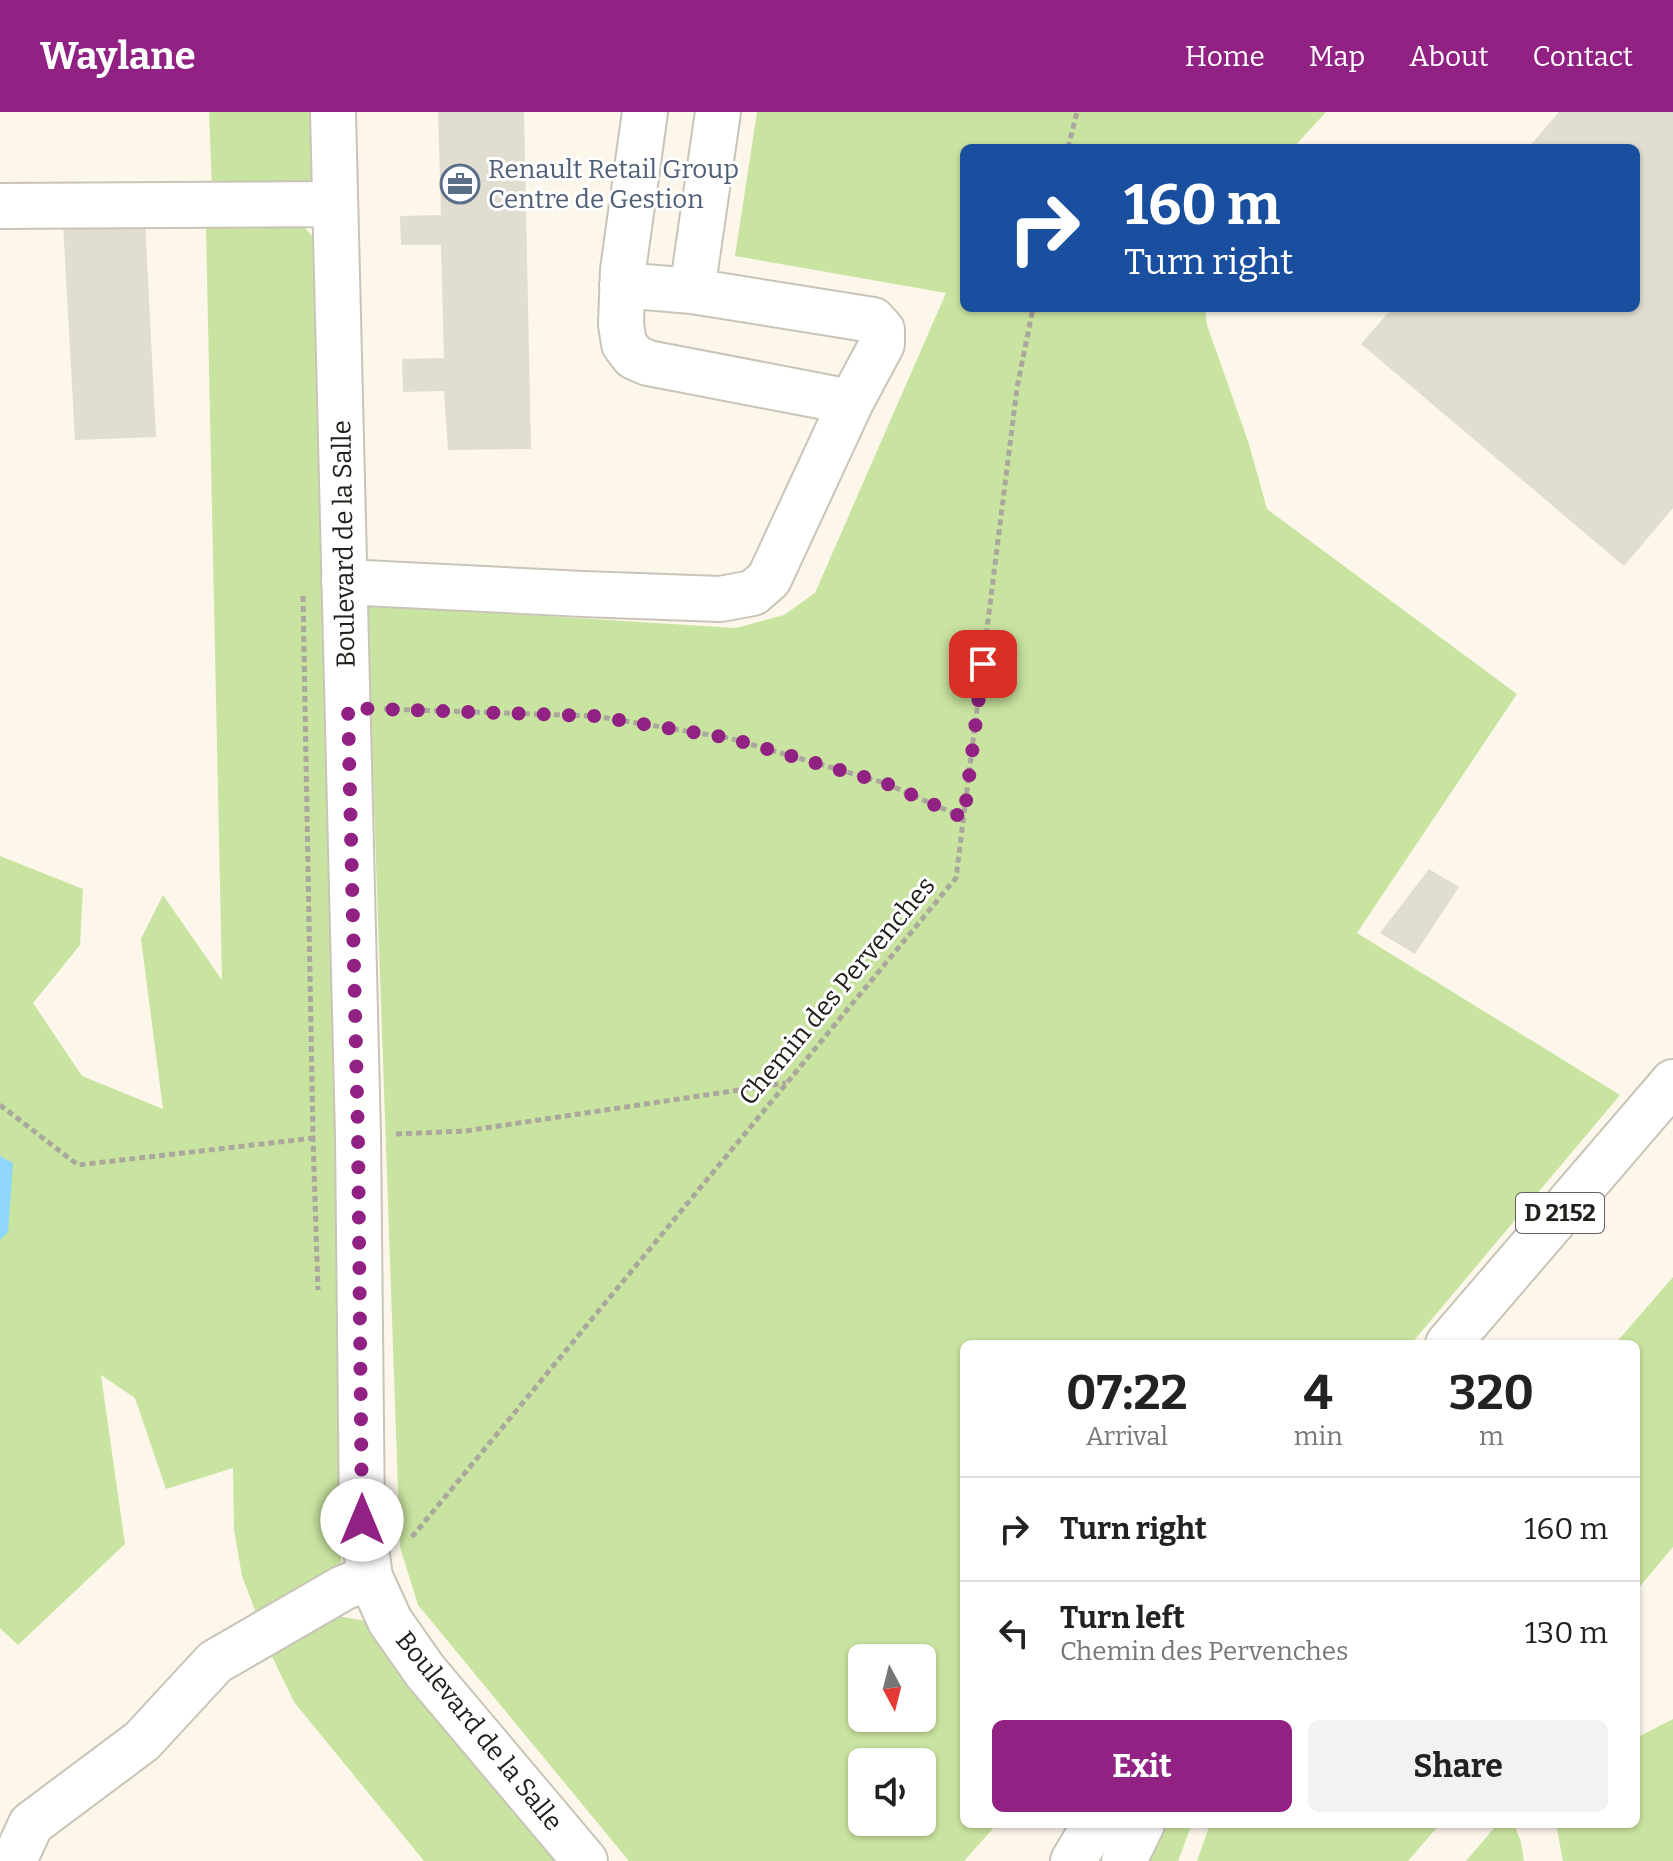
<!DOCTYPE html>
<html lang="en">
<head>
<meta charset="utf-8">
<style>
  :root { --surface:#fff; --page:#f2f2f2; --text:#222; --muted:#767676; --line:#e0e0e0; --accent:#912284 }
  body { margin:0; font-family:Bitter,serif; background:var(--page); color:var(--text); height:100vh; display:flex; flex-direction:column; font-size:30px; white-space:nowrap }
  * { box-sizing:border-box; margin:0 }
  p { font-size:26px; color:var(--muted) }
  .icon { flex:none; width:44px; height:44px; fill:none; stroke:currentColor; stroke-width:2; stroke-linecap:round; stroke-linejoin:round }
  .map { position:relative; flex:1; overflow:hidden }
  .details { position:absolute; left:960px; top:1228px; width:680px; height:488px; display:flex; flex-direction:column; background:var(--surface); border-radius:12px; box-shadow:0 2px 6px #0004 }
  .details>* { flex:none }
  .top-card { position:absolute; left:960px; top:32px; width:680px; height:168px; border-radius:12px; box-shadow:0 2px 6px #0004; background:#1a4fa0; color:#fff; overflow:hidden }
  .needle { width:52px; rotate:173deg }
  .buttons { position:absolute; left:848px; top:1532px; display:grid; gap:16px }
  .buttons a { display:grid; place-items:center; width:88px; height:88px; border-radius:12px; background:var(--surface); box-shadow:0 2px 6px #0004; font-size:40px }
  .pin { position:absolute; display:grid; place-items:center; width:68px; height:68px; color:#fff; margin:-34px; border-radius:16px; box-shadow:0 4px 12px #0006 }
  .me { position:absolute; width:88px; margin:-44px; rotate:0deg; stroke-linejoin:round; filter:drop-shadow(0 0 6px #0008) }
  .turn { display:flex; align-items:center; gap:28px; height:168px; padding:0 32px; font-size:36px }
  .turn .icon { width:104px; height:104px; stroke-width:2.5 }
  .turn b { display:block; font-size:56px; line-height:68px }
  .eta { display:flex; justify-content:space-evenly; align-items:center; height:136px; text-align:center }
  .eta b { font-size:48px; font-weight:700; line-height:56px }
  .button { display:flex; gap:16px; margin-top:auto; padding:16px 32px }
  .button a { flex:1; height:92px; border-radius:12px; background:var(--accent); color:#fff; font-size:32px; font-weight:700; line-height:92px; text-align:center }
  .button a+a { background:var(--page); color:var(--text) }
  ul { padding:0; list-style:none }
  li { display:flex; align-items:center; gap:24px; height:104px; padding:0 32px; border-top:2px solid var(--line) }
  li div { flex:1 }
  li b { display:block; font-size:30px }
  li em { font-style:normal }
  header { display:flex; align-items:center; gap:48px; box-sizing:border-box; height:112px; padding:0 40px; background:var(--accent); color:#fff }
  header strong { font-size:38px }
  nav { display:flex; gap:44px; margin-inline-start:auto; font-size:28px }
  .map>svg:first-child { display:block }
  .green { fill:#c9e4a0; fill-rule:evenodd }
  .water { fill:#8fd7fa }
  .building { fill:#e1ddd0 }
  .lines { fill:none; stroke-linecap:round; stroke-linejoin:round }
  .minor-casing { stroke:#c9c4b8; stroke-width:48 }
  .major-casing { stroke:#c9c4b8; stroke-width:48 }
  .path { stroke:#aaa79d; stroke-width:5; stroke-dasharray:6 4; stroke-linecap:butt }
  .minor { stroke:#fff; stroke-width:44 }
  .major { stroke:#fff; stroke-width:44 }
  .route { stroke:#912284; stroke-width:14; stroke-dasharray:0 25.2 }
  .labels { text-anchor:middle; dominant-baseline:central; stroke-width:6; stroke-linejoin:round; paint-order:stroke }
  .shield { fill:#fff; stroke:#64635f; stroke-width:2 }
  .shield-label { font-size:24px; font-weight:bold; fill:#21201b }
  .service-label { font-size:26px; fill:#4e5e75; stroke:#fff; text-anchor:start }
  .street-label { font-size:26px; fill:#21201b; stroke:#fff }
</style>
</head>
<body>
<header>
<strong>Waylane</strong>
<nav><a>Home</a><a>Map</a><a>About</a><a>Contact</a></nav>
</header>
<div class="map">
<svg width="1673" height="1749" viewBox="0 0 1673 1749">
  <rect width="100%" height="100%" fill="#fcf7ea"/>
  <path class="green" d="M209,0H318L319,55L311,69L285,75L212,77Z
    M757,0H1326L1293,36H964V196H1205L1207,213L1249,332L1267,397L1517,582L1357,821L1620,983L1411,1232H964V1712H997L964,1749H629L418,1493L400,1435L367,493L736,516L784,503L815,481L946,181L735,144ZM862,1546H922V1606H862ZM862,1650H922V1710H862Z
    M283,106L303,114L320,132L348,1297L339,1395L341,1449L334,1465L256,1501L242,1464L234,1418L233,1356L166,1377L135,1286L101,1263L125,1432L18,1533L0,1516V744L83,777L80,833L33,891L82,964L163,997L141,827L163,783L222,868L206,116Z
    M1673,1165V1435L1636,1479V1232H1615Z
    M337,1504L366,1509L573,1749H424L294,1590L268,1536Z
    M1673,1607V1749H1563L1556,1712H1636V1626Z
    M1157,1712H1192L1178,1749H1139Z
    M1210,1712H1440L1408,1749H1197Z
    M1505,1712H1514L1521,1730L1524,1749H1466L1496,1714Z"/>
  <path class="water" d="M0,1044L13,1051L8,1120L0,1128Z"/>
  <path class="building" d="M438,0H524L531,337L448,338L444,279L403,280L402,247L444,246L441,133H401L400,104L441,103Z
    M1559,0H1673V396L1624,454L1361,232L1392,196H1636V36H1528Z
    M145,108L156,325L75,328L63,111Z
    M1429,757L1459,775L1415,842L1380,821Z"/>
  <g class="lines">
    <g class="minor-casing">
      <path id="minor" d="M333,0L358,1024L362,1408L370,1465L390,1509L425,1559L585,1749
        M645,0L623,158L621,212L624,232L634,245L648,251L851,290
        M0,94L335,92
        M692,179L718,0
        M344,470L583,482L720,487L753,481L769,467L851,290L882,232V218L873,208L692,179L622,173
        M14,1749L31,1712L142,1629L215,1550L343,1476L370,1465"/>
    </g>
    <g class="major-casing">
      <path id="major" d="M1448,1232L1673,970
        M1073,1749L1095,1712
        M1124,1749L1142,1712"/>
    </g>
    <path class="path" d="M1068,36L1077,0
      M303,484L313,1026L318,1178
      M384,597L594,604L729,626L885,671L964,706
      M0,993L78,1053L314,1026
      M396,1022L465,1019L786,971
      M412,1425L956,766L1017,276L1033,196"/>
    <use href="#minor" class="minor"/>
    <use href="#major" class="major"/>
  </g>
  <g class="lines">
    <path class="route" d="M362,1408L358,1024L348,596L594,604L729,626L885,671L964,706L983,552"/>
  </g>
  <defs>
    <g id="office-ring" transform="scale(2)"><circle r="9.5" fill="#fff" stroke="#5c6f8a" stroke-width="1.5"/><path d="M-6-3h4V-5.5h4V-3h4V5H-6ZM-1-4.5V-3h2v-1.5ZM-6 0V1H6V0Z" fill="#5c6f8a"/></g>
  </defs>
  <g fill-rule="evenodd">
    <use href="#office-ring" x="460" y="72"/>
  </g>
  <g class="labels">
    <rect class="shield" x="1516" y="1081" width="88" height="40" rx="6"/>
    <g class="shield-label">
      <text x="1560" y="1101">D 2152</text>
    </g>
    <g class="service-label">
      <text x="488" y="57">Renault Retail Group<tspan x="488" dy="30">Centre de Gestion</tspan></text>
    </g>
    <g class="street-label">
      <text transform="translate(344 432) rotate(-91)">Boulevard de la Salle</text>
      <text transform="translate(837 879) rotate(-50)">Chemin des Pervenches</text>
      <text transform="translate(479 1619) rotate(51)">Boulevard de la Salle</text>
    </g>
  </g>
</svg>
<div class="buttons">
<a><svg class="needle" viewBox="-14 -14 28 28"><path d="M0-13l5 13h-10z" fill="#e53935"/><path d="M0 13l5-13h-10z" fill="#767676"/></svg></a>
<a><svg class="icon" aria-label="sound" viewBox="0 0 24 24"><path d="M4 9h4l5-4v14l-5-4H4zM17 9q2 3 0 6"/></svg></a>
</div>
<div class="pin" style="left:983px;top:552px;background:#d93025"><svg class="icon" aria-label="arrive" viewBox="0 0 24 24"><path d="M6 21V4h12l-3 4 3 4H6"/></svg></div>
<svg class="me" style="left:362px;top:1408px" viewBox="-20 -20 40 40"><circle r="19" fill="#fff"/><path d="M0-13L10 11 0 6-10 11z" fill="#912284"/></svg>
<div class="top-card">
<div class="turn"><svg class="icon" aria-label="right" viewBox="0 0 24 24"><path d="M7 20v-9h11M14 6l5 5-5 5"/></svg><div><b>160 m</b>Turn right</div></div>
</div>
<section class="details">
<div class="eta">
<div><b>07:22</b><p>Arrival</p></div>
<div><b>4</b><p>min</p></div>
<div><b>320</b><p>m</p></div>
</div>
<ul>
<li><svg class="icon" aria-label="right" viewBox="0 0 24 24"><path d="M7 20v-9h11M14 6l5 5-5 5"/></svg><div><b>Turn right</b></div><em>160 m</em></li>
<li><svg class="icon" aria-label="left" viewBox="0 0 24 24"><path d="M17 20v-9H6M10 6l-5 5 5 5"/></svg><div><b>Turn left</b><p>Chemin des Pervenches</p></div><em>130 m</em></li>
</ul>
<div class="button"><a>Exit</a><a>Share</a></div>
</section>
</div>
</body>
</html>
